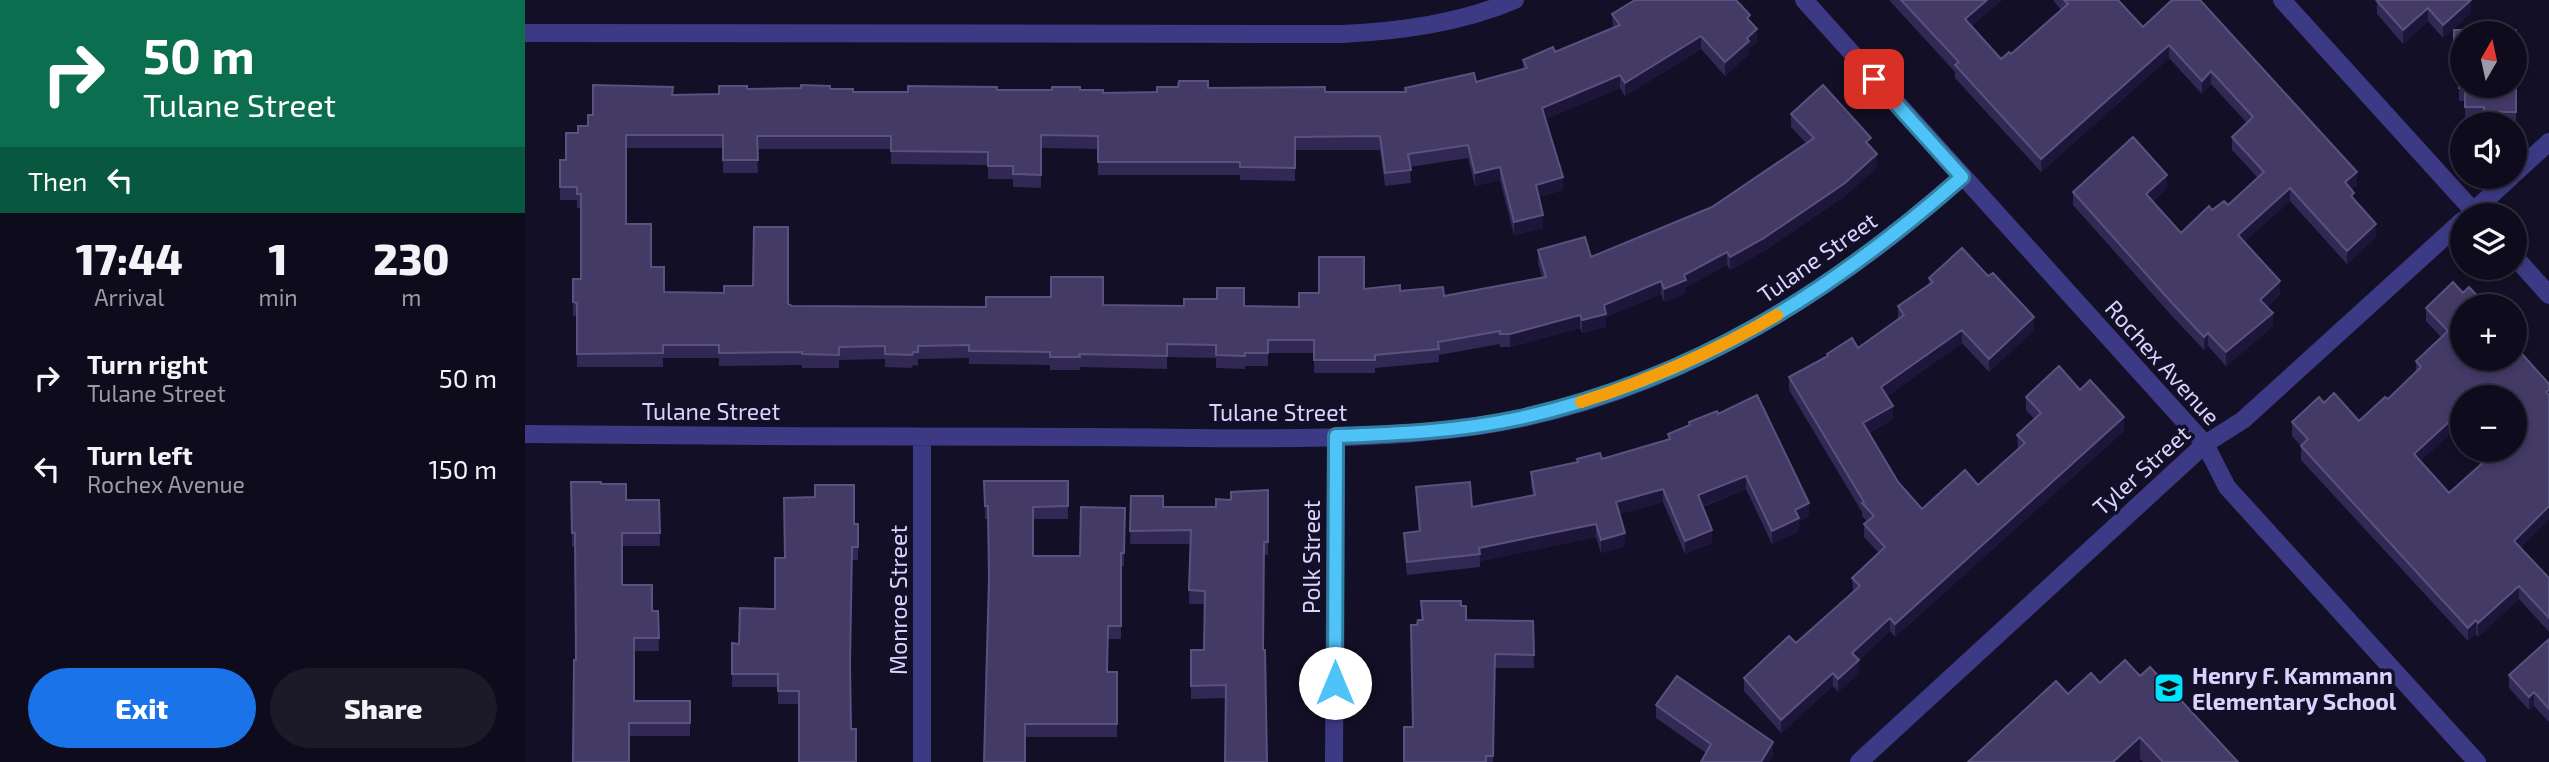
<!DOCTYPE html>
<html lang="en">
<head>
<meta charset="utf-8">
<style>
  :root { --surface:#0e0b1c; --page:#1c1929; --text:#f1f3f6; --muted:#9b9ba3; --line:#2e2b3b; --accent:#1a73e8 }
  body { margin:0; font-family:"Exo 2",sans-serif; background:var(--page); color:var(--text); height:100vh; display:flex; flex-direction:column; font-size:26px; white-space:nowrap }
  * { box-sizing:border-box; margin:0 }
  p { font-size:23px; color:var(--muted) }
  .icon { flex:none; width:38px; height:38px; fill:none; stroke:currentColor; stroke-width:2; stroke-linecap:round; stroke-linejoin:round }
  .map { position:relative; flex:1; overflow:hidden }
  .sheet { display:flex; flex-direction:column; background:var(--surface); width:525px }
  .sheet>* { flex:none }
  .top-card { background:#0b6e4f; color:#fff; overflow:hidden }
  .needle { width:46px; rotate:9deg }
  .fabs { position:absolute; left:1925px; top:21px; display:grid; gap:14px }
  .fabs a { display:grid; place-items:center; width:77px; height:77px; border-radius:50%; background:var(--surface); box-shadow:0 4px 10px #0003,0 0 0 2px var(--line); font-size:35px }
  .pin { position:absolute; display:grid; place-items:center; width:60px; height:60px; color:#fff; margin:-30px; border-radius:14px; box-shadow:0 4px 10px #0006 }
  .me { position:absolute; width:77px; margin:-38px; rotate:0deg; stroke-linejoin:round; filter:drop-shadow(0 0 5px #0008) }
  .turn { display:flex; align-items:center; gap:24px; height:147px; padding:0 28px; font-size:32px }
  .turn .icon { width:91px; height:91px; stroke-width:2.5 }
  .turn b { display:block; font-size:49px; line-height:60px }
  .then { display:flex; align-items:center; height:66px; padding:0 28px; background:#0003; gap:14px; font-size:26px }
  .eta { display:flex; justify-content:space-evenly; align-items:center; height:119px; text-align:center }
  .eta b { font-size:42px; font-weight:800; line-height:49px }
  .action { display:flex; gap:14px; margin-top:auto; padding:14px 28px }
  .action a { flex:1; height:80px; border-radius:42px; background:var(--accent); color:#fff; font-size:28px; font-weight:800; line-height:80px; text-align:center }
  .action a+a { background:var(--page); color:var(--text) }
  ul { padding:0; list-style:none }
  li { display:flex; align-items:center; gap:21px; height:91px; padding:0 28px }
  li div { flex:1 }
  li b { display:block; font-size:26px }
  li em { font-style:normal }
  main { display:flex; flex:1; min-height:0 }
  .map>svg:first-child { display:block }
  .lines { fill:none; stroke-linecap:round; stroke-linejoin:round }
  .minor { stroke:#3d3a85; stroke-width:18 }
  .wall { fill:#312854; fill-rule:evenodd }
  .shaded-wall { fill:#1d163a }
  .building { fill:#433a66; stroke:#5a527e; stroke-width:2; fill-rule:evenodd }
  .route-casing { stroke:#337fa1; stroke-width:18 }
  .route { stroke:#4fc3f7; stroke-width:12 }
  .slow { stroke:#f59e0b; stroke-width:12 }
  .labels { text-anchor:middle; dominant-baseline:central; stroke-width:7; stroke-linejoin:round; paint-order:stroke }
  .street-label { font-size:23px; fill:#d9d4ff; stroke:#130f26 }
  .poi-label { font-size:23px; font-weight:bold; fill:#d9d4ff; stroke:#130f26; text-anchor:start }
</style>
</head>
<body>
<main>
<section class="sheet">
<div class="top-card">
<div class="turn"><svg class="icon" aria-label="right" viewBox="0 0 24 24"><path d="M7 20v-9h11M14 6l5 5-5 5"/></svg><div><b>50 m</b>Tulane Street</div></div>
<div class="then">Then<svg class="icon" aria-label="left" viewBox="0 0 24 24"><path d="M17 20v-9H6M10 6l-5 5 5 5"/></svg></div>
</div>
<div class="eta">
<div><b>17:44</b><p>Arrival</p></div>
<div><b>1</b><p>min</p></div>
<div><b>230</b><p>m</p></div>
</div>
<ul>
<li><svg class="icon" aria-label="right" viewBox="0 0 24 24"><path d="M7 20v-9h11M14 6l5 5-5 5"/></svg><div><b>Turn right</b><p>Tulane Street</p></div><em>50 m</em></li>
<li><svg class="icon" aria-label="left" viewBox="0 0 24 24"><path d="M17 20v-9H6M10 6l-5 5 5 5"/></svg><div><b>Turn left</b><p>Rochex Avenue</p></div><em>150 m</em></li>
</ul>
<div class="action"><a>Exit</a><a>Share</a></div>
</section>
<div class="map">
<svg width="2024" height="762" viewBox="0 0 2024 762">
  <rect width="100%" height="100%" fill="#130f26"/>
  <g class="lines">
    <path class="minor" d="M1279,0L1680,444L1702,487L1952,762
      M1757,0L1952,215
      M0,33L817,34C877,31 935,23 990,0
      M1990,173L2024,142
      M1944,215L1986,177
      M1990,257L2024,295
      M0,434C187,436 373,437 560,437C689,437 825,444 953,426C1137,399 1300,299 1437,177
      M397,762V437
      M809,762L811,436
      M1334,762L1680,444L1718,420L1937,221"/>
  </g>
  <path class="wall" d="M1364,0H1477L1446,26L1476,59L1486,54L1536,10L1528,0H1593L1618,27L1647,0L1832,185L1826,190L1829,199L1851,237L1822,264L1765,201L1719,242L1755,294L1742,307L1748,326L1701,366L1683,346L1679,350L1647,316L1548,205V192L1642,188L1628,201L1656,233L1687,210L1703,205L1733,178L1707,150V137L1722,123L1686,84L1677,94L1644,58L1516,172L1430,78V72Z
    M1849,0H1946V13L1918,38L1903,21L1878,44L1852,14V3Z
    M1087,14L1225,21L1232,42L1224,49V54L1200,76L1176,49L1100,96L1095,88L1021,119L1038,190L1014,197L1018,228L989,235L975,180L950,186L943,158L885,167L886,183L860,186L855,150H770V181L715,180V175H573V149L516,148V188L488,187V179H463V165L366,164V149H232L233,173H198V148H101V224L139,292L263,304L267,306L461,307L578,305L774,307L794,293L839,289L875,291L919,296L1017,277L1013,263V250L1066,257L1187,207L1281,143L1266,127V114L1346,147L1352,167L1320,196L1239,251L1205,270L1202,265L1161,287V293L1139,302L1136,294L1081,317V327L1057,333L1055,328L985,347H975V344L914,355V362L850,368V373H789V353H743V366H720V369L691,368V358L642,357V369L555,367V370H525V365L444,364V358L393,359V366L388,365L387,368L360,367V359L314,360V368H277V365L194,366V358H138V367H52V316H48V279H56V208H52V200H35V160H41L53,133L63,126L68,115L147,95L194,94L222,89H305L328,92L555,90L578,93L632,92L683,88L800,92H880L951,82L998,69V60L1030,52L1088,28Z
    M1929,30H1991V125L1990,124H1959V120H1940V101H1934V73H1929Z
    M1404,278L1509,330L1464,372L1437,343L1362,396L1368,419L1344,433L1373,482L1397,509L1453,485L1493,449L1492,435L1509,419L1501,410V397L1555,390L1599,431L1370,637L1365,631L1334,660V673L1313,692L1308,686L1256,733L1219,691V678L1271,643L1328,592L1327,578L1354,553L1339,537V524L1342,522L1337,516V512L1264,390V377L1302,356V354L1333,348L1373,319V306L1404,284Z
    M1928,282L2024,519L1995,548L2024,578V632L1994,599L1953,637L1951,634L1943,641L1776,460V446L1767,436V422L1799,403L1834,421L1863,399L1891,372V361L1916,337L1901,321V308ZM1937,397L1990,450H1968L1970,452L1924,493L1896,461Z
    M1193,414L1284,516L1274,522V531L1247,544L1221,489L1178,507L1187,543L1160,554L1138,502L1094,514L1100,546L1076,553L1071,537L955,561V567L882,575L879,546V533L894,531L891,500V487L947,507L1008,495L1006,486V472L1052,463V459H1077L1143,440V434L1164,426V422Z
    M459,481H543V519H508V556H555L600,508L599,566H596V639H583V672H592V737H500L463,519H460Z
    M46,482L76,484L101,500H134L135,546H97V585L127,611H133L134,651H109V701H165V736H104L51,660L50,546L47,547Z
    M743,490V555H739L701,698L666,699V650H679L680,604H664L665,544H605L606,496L638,507H691L706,500Z
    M329,524H333V560H327L325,671L326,729L331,762L274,704H253V687H207V643L214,644L250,609L260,558Z
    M896,601L936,606L941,620L1008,621L1009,668H970L968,762H879L888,727L892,625L896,620Z
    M2024,639V722L2009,706L2004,710L1984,688V675Z
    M1615,676L1713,762H1618L1615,759L1613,762H1443L1543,694L1575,683Z
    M1131,705L1248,755L1244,762H1176L1181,753L1131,718Z"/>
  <path class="shaded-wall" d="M1462,0H1477L1440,32V19Z
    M1946,0V13L1918,38V25Z
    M1903,8V21L1878,44V30Z
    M1232,29V42L1224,49V54L1200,76V62L1222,38Z
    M1176,36V49L1100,96V83Z
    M1644,45V58L1516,172V159Z
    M1686,71V84L1677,94V81Z
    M1095,75V88L1017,121V108Z
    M1352,154V167L1320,196L1239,251L1205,270V257Z
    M975,167V180L950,186V173Z
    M1832,172V185L1820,196V182Z
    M1642,175V188L1621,207V194Z
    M1038,177V190L1011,198V185Z
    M1765,188V201L1713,248V235Z
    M1018,215V228L989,235V222Z
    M1851,224V237L1822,264V251Z
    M1202,252V265L1161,287V293L1139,302V289L1159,275Z
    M1136,281V294L1081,317V327L1057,333V320L1079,305Z
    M1755,281V294L1735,313V300Z
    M1748,313V326L1701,366V352Z
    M1055,315V328L985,347V334Z
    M1509,317V330L1464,372V359Z
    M1437,330V343L1356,400V387Z
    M1683,333V346L1679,350V337Z
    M1368,406V419L1338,436V423Z
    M1937,410V424L1889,467V454Z
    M1599,417V431L1370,637V624Z
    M1221,476V489L1173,508V495Z
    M1138,489V502L1091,515V502Z
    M1284,503V516L1274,522V531L1247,544V531L1270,510Z
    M2024,506V519L1989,555V541Z
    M1071,524V537L955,561L954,548Z
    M1187,530V543L1160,554V541Z
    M1100,533V546L1076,553V540Z
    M1994,586V599L1953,637V623Z
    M1365,618V631L1327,666V653Z
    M1951,620V634L1943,641V628Z
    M1334,660V673L1313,692V679Z
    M1308,673V686L1256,733V720Z
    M2009,692V706L2004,710V697Z
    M1615,737V759L1613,762H1588Z
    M1248,742V755L1244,762H1236Z"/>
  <path class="building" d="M1110,0H1211L1225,15L1222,18L1232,29L1222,38L1224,41L1200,62L1176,36L1100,83L1095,75L1017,108L1038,177L1011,185L1018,215L989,222L975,167L950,173L943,145L883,154L886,170L860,173L855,136L770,137V168L715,167V162H573V136L516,135V175L488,174V166H463V152L366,151V136H232L233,160H198V135H101V224H126V267H139V292L199,293V286H228L229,227H263V304L267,306L461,307V297H526V277H578V305L659,306V299H692V288H719V306L774,307V293H794V257H839V289L875,285V291L918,287L919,296L1021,277L1013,250L1060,237L1066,257L1187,207L1289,138L1266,114L1298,85L1346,138L1341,142L1352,154L1320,183L1239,238L1205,257L1202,252L1159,275L1161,280L1139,289L1136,281L1079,305L1081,314L1057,320L1055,315L985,334H975V331L913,342L914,349L850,355V360H789V340H743V353H720V356L691,355V345L642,344V356L554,354L555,357H525V352L444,351V345L393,346V352H388L387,355L360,354V346L314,347V355L277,354V352L194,353V345H138V353L52,354V303L48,302V279H56V194H52V187H35V160H41V133H53V126H63V115H68V85L148,87L147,95L194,94V86H222V89L276,88V85L305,86V89H328V92H383V86L472,87V90H527V87H555V90H578V93L632,92V87H653L654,81H683V88L800,87V92H881L880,88L949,73L951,82L1002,68L998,60L1028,47L1030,52L1095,25L1087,14Z
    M1376,0H1462L1440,19L1476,59L1484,52L1486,54L1543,4L1539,0H1593L1618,27L1647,0H1675L1832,172L1820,182L1829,193L1826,196L1851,224L1822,251L1765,188L1713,235L1755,281L1735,300L1748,313L1701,352L1683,333L1679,337L1647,303L1548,192L1608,137L1642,175L1621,194L1656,233L1684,206L1687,210L1699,201L1703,205L1739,172L1707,137L1728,117L1686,71L1677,81L1644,45L1516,159L1430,65L1434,62Z
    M1853,0H1946L1918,25L1903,8L1878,30L1852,1Z
    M1929,30H1991V112H1959V107H1940V88H1934V60H1929ZM1937,33H1990V86H1937Z
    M1437,248L1463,276L1468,273L1509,317L1464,359L1437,330L1356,387L1368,406L1338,423L1373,482L1397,509L1440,470L1453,485L1500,443L1492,435L1516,413L1501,397L1534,366L1555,390L1565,380L1599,417L1370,624L1365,618L1327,653L1334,660L1313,679L1308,673L1256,720L1219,678L1264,636L1271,643L1335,586L1327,578L1360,547L1339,524L1349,516L1337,503L1339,502L1264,377L1303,356L1302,354L1327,338L1333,348L1379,315L1373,306L1408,282L1404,278Z
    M1928,282L1938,293L1944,287L1962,306H1937V359H1990V346L2024,384V390L2021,392L2024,395V506L1989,541L2024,578V618L1994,586L1953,623L1951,620L1943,628L1776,446L1783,439L1767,422L1794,397L1799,403L1809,393L1834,421L1860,397L1863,399L1896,367L1891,361L1923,331L1901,308ZM1937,397H1990V450H1972L1924,493L1889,454L1937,410Z
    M1232,395L1284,503L1270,510L1274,518L1247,531L1221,476L1173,495L1187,530L1160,541L1138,489L1091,502L1100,533L1076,540L1071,524L954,548L955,554L882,562L879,533L895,531L891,487L945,482L947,507L1010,495L1006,472L1053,462L1052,459L1075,453L1077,459L1145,439L1143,434L1165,425L1164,422L1192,411L1193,414Z
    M459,481H543V506L508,507V556H555L556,507L600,508L599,553H596V626H583L582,672H592V724H500V762H459L464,579L463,506H460Z
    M46,482H76V484H101V500H134L135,533H97V585H127V611H133L134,638H109V701H165V723H104V762H48L49,660H51L50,533H47Z
    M290,485H329V524H333V547H327L325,664L326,729H331V762H274V691H253V674H207V643L214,644L215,608L250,609V558H260L259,498L290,497Z
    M743,490V542H739L738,650H740L742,762H700L701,685L666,686V650H679L680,591L664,590L666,530L605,531L606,496H638V507H691V499L706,500V492Z
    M896,601H936V606H941V620L1008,621L1009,655L970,654L968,756H961V762H879V727H888L886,625H892L893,620H898Z
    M2024,639V709L2009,692L2004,697L1984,675Z
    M1600,660L1615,676L1625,667L1713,762H1638L1615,737L1588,762H1443L1531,681L1543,694L1566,673L1575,683Z
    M1152,676L1248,742L1236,762H1176L1186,744L1131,705Z"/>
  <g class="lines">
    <g class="route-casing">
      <path id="route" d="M810,683L811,436C873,434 935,431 995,418C1169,379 1305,293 1437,177L1349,79"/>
    </g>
    <use href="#route" class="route"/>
    <path class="slow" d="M1056,402C1125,380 1189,352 1252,315"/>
  </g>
  <defs>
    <g id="school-square" transform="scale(1.575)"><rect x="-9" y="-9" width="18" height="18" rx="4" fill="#00e5ff" stroke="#130f26"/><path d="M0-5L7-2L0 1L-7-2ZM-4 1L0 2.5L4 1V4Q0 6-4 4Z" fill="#111"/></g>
  </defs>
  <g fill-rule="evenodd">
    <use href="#school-square" x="1644" y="688"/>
  </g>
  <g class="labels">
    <g class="street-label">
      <text transform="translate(1292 257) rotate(-35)">Tulane Street</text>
      <text transform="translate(1638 362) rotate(48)">Rochex Avenue</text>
      <text x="186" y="411">Tulane Street</text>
      <text x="753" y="412">Tulane Street</text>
      <text transform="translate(1616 470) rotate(-42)">Tyler Street</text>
      <text transform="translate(786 557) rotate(-90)">Polk Street</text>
      <text transform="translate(373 600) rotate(-90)">Monroe Street</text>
    </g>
    <g class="poi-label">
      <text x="1667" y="675">Henry F. Kammann<tspan x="1667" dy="26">Elementary School</tspan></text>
    </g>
  </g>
</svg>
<div class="fabs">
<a><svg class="needle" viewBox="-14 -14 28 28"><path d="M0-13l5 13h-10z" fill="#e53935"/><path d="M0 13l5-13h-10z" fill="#9b9ba3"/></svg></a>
<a><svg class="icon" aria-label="sound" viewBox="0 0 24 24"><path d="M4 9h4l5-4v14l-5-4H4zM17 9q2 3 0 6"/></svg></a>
<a><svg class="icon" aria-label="layers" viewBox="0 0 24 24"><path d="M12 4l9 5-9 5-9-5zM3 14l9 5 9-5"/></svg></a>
<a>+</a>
<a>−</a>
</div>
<div class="pin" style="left:1349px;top:79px;background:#d93025"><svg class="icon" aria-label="arrive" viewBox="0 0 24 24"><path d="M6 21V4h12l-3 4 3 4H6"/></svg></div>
<svg class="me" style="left:810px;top:683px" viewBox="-20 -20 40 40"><circle r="19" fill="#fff"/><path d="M0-13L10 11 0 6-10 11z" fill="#4fc3f7"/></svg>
</div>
</main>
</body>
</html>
